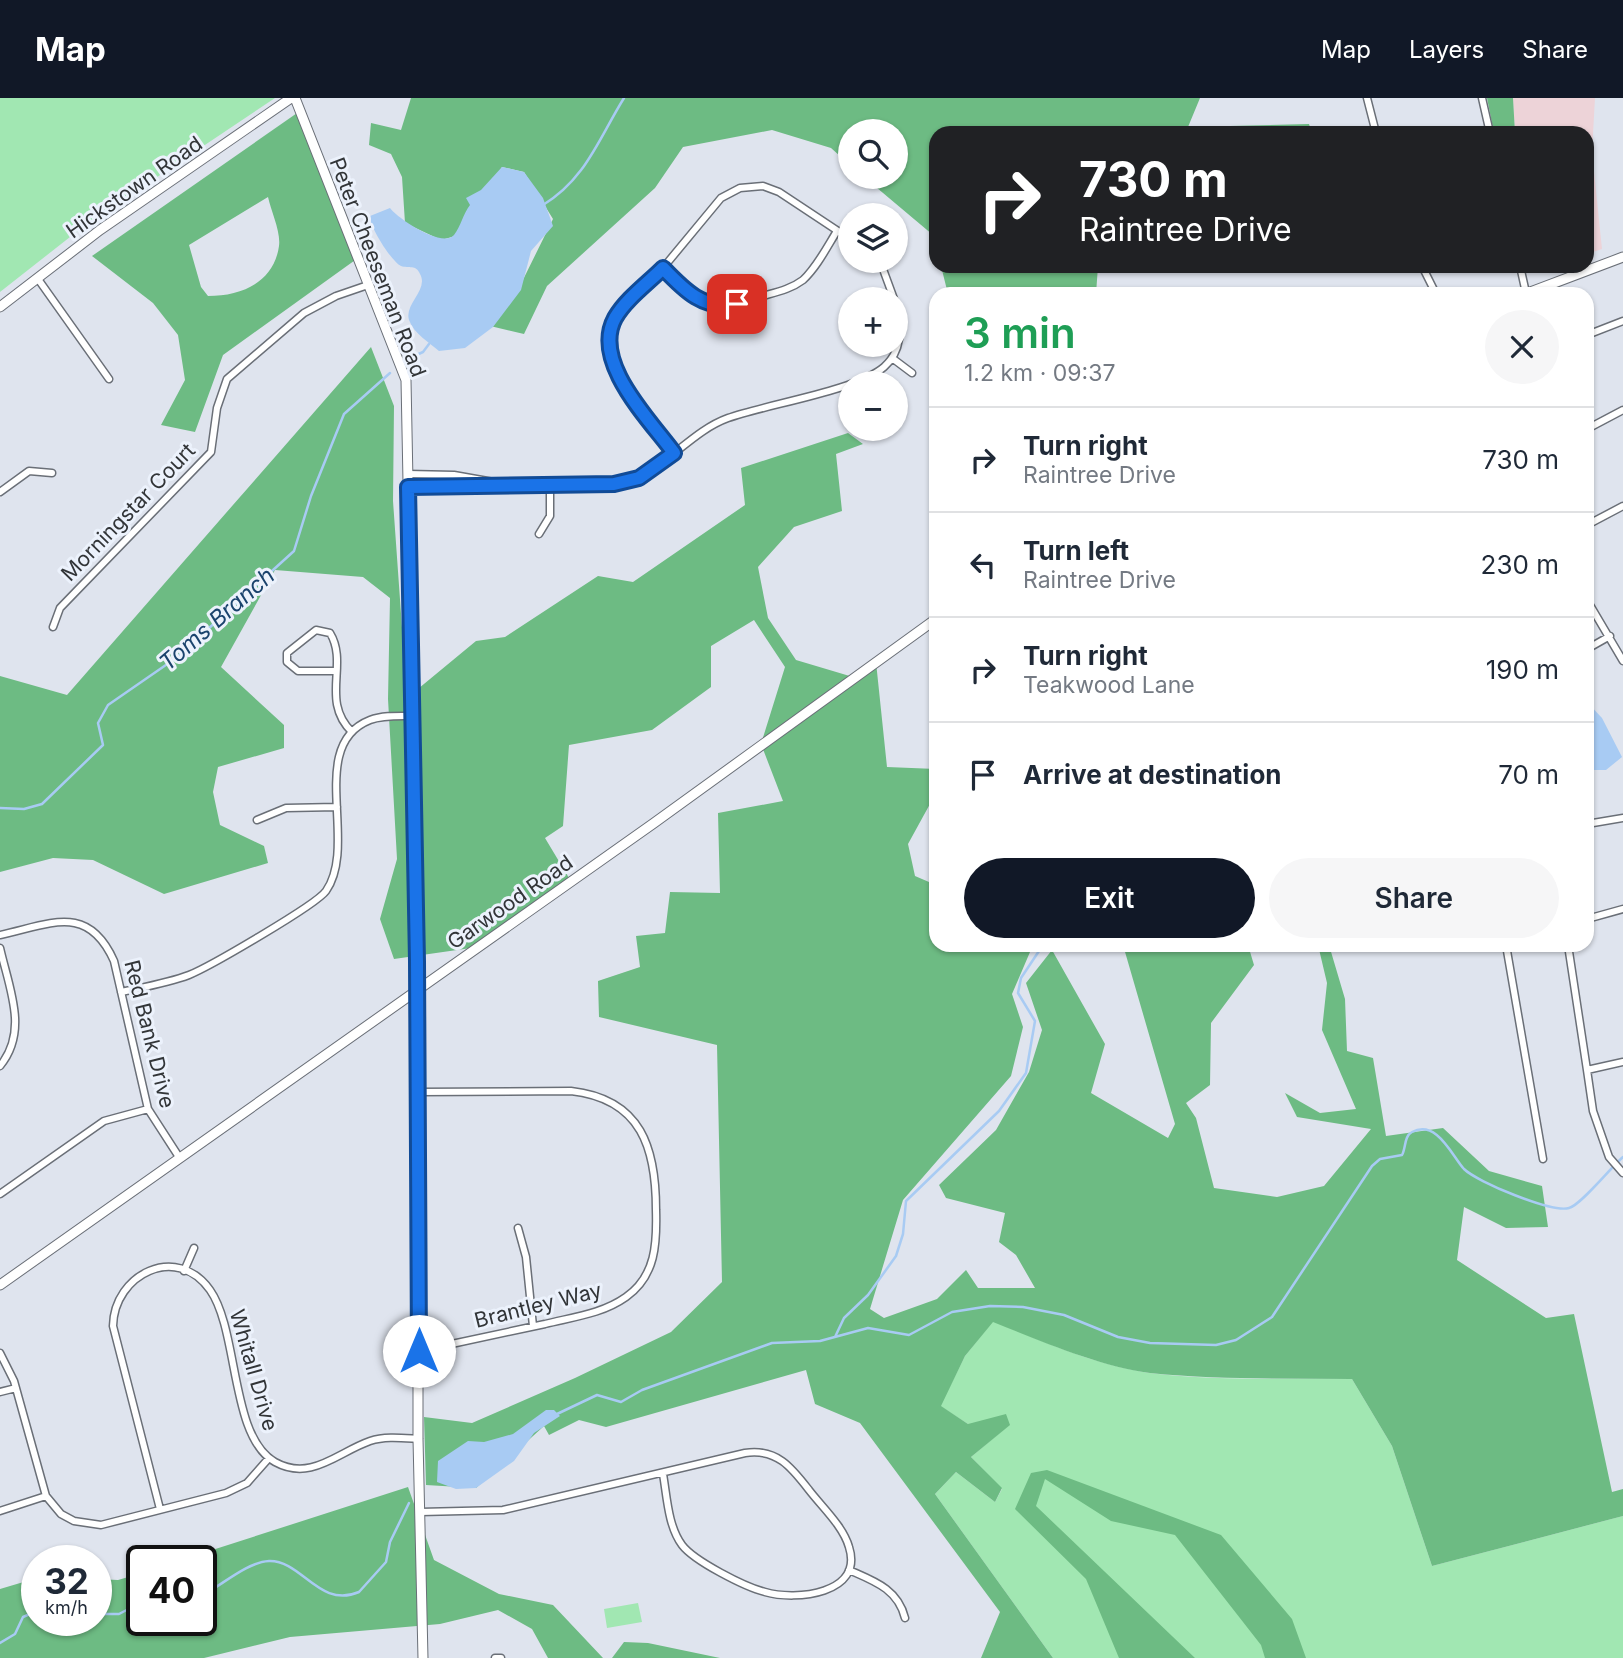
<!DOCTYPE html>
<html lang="en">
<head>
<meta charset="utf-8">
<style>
  :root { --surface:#fff; --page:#f6f6f7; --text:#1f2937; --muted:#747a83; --line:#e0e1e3; --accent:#111827 }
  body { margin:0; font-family:Inter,sans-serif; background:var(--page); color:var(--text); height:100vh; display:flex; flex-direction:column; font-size:26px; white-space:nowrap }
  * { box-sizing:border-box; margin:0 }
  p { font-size:23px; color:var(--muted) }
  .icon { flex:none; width:38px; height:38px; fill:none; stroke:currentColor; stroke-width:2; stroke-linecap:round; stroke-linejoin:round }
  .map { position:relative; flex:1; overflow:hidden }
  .details { position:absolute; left:929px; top:189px; width:665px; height:665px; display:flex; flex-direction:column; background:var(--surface); border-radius:21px; box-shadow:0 2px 5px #0004 }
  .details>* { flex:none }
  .top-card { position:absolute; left:929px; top:28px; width:665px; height:147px; border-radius:21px; box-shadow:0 2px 5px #0004; background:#202124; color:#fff; overflow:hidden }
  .buttons { position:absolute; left:838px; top:21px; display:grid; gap:14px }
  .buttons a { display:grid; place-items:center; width:70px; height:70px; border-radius:50%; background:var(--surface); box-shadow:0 2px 5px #0004; font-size:35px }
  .speed { position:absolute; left:21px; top:1447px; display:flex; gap:14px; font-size:35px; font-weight:700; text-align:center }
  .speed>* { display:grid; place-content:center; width:91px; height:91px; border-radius:50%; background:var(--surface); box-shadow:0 2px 5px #0004; line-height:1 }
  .speed small { font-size:18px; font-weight:400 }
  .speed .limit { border:4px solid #111; border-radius:10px; background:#fff; color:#111 }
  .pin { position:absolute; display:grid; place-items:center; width:60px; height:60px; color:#fff; margin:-30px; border-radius:14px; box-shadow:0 4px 10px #0006 }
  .me { position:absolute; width:77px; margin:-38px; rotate:0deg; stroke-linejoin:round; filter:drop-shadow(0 0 5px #0008) }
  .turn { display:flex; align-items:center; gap:24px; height:147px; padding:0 35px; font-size:32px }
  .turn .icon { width:91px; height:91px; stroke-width:2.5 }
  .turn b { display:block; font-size:49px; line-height:60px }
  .round { display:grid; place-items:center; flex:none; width:74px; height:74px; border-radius:37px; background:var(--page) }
  .head { display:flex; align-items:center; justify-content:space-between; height:119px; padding:0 35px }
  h1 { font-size:42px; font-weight:600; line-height:52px; color:#1e9e55 }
  .cta { display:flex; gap:14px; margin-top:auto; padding:14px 35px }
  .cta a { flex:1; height:80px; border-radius:42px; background:var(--accent); color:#fff; font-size:28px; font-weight:600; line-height:80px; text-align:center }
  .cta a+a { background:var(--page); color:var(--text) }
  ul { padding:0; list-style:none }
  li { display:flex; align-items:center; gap:21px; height:105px; padding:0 35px; border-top:2px solid var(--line) }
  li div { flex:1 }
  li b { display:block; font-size:26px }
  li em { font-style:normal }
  header { display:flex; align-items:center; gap:42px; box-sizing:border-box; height:98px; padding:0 35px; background:var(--accent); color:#fff }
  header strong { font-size:33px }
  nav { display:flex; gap:38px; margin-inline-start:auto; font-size:24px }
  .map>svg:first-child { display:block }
  .industrial { fill:#edd3d8 }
  .green { fill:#a1e7b2 }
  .forest { fill:#6dbb83; fill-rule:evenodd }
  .water { fill:#a8cbf3 }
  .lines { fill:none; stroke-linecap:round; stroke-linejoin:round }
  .stream { stroke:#a8cbf3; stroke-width:2.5 }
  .street-casing { stroke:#6a6f77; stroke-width:9 }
  .secondary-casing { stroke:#6a6f77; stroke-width:11 }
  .street { stroke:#fff; stroke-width:6 }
  .secondary { stroke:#fff; stroke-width:9 }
  .route-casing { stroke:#114b97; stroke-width:18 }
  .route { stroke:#1a73e8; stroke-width:12 }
  .labels { text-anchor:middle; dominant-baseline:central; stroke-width:6; stroke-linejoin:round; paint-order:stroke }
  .street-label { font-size:21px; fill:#323538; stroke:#ecf2fc }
  .water-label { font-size:23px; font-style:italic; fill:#1a436d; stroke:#ecf2fc }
</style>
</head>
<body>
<header>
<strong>Map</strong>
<nav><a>Map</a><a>Layers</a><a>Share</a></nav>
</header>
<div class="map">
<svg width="1623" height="1560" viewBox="0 0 1623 1560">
  <rect width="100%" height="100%" fill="#dfe4ee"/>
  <path class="industrial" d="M1513,0H1595L1592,54L1602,151L1587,156V35H1515Z"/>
  <path class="green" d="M0,0H275L84,128L0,194Z
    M993,1223C1041,1243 1098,1268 1150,1275C1217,1283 1285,1280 1352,1281L1392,1348L1432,1468L1623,1418V1560H1053L935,1396L956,1374L995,1404L1002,1391L971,1359L1009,1327L968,1326L940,1308L965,1258Z
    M638,1505L642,1524L607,1530L604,1511Z"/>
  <path class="forest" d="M411,0H1200L1188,29L1309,26L1312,35H936V151L933,137L864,79H896V33H850V67L831,50L772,32L683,49L655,90L547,188L524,236L486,227L515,198L553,121L524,74L502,69L459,137L441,142L405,125L402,79L391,56L369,47L371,25L401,32Z
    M1487,0H1513L1515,35H1494Z
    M300,13L358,160L223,257L195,334L161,327L185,282L178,237L153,205L92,158ZM268,99C271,113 281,134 279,148C274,184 242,198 208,198L201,189L189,147Z
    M941,168H1098L1096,196H948Z
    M371,249L394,308L393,403L407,600L476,543L505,539L598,478L633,484L745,407L741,370L848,335L863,346L836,356L842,413L794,429L758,469L768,520L796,562L853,579L876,564L887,669L936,671V695L908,746L915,778L936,787V847H1033L1012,896L1023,929L1011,978L903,1102L870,1211L884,1220L937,1201L966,1172L978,1190H1035L1016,1157L999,1144L1005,1115L946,1100L939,1087L996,1032L1029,974L1042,932L1026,885L1052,852L1105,946L1091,995L1168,1040L1175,1026L1123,847H1248L1254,867L1211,925L1210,987L1186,1005L1196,1020L1214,1090L1277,1099L1324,1088L1371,1031L1297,1019L1285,995L1320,1015L1356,1011L1322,932L1327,885L1318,847H1329L1345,901L1347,953L1373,960L1386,1038L1443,1030L1489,1073L1542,1088L1548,1129L1506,1130L1464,1109L1457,1162L1546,1220L1574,1216L1612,1394L1623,1391V1418L1432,1468L1392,1348L1352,1281C1285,1280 1217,1282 1150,1275C1098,1268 1041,1243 993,1224L965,1258L941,1308L968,1326L1006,1316L1010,1327L971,1359L1002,1390L995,1404L956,1374L935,1396L1053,1560H981L1000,1514L860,1325L815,1306L806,1272L606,1329L579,1322L549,1337L544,1328L476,1390L426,1387L424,1319L472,1325L575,1280L671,1234L722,1184L717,947L599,919L598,883L640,869L636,838L665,835L670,794L720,795L718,715L783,703L761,646L785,569L754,522L711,548V589L652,632L569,647L563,728L545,740L572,785L478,849L394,861L380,821L397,761L388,601L390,500L363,479L275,472L221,569L284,627V650L218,669L213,694L220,727L264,748L268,765L164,796L93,762L53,760L0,774V578L67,597Z
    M1047,1372L1221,1437L1292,1521L1306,1560H1265L1261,1547L1175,1437L1111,1423L1045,1381L1036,1408L1195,1560H1119L1086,1481L1015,1411L1031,1375Z
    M408,1389L434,1462L499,1496L553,1507L603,1560H548L532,1531L498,1512L440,1526L290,1539L204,1560H0V1491L37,1480V1522H96V1481L118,1482L142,1475V1522H201V1463H178Z
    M624,1544L648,1545L720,1560H612Z"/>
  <path class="water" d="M502,69L524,74L543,100L553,128L531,153L521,192L493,229L465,250L439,253C430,245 414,236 409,222C404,206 429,192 420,176C416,166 409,171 401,168C392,164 369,128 370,118L390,110C396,119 442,151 454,137C461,128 463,116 470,107L466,100L481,92Z
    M1587,604L1602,620L1622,659L1606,672H1587Z
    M546,1312H554L560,1318L534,1335L514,1363L476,1390L456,1391L437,1384L438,1363L468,1343L484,1344L513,1336Z"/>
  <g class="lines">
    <path class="stream" d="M543,107C586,81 599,40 624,0
      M410,260L423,254L429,246
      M0,710L24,711L42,706L103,647L98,625L108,607L176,560L294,453L311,398L344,316L390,275
      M835,1239L844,1220L868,1197L896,1158L903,1136L906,1103L999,1013L1026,975L1035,923L1018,895L1021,880L1043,847
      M557,1316L597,1297L621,1304L642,1292L772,1245L820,1243L868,1230L909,1237L952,1214L990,1208L1023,1209L1064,1217L1118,1239L1150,1245L1216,1247L1236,1242L1272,1219L1372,1068L1380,1061L1402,1057C1406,1050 1404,1038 1412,1034C1437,1021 1452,1058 1464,1071C1477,1084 1552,1115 1569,1110C1581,1107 1611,1069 1623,1059
      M201,1498C221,1488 247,1464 269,1463C302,1462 319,1511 359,1494L386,1464L390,1444L409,1405
      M96,1516H119L142,1504
      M0,1545L15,1536L23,1519L37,1513"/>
    <g class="street-casing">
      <path id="street" d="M1367,0L1376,35
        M1482,0L1490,35
        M880,163L894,201
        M1422,168L1436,196
        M1520,168L1526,195
        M663,170C699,208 713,213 763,198C777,194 791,191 803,182C817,169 827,149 837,133
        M38,181L109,281
        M1587,237L1623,223
        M892,260L912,275
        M1587,331L1623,312
        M674,355L611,263L609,242L619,215L663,170L721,100L740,90L763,88L779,94L850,141
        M408,376L454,377L499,385
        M408,389L608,386C658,384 684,336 728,320C767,306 856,293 884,269C902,253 902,230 896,210
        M0,394L29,373L52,375
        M1587,427L1623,408
        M539,436L550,418V387
        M1587,502L1623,563
        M53,529L60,510L211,354L217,310L227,281L304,215L336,198L368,187
        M1587,551L1610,538
        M335,573H298L287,564V555L316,532L330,535C349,566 320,603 352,634
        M257,722L286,710L337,709
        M1587,726L1623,720
        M1587,821L1623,811
        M0,837C51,826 88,805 114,863L148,1011L179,1059
        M1506,847L1543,1061
        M1568,847L1587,972L1623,964
        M0,850C9,890 29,933 0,968
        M121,894C144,889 168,885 189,877C209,869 316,807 326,793C359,746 306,647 370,622C383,617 399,618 413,618
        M1587,972L1593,1013L1609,1059L1623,1075
        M418,994L571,993C642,1001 656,1051 656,1112C657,1145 656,1178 626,1199C602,1216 573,1219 545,1226C503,1235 461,1244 419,1253
        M0,1096L104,1023L148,1011
        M518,1130L526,1159L533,1228
        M184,1173L194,1150
        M0,1255L14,1283L46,1398L61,1416L74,1423L101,1427L226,1395L247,1385L269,1360
        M0,1294L16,1290
        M160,1411L113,1228C114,1176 177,1145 210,1192C239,1233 230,1339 275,1364C311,1384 338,1354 370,1343C385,1338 402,1340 418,1341
        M0,1413L46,1398
        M420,1414L503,1412L745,1355C777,1350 792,1370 809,1392C822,1409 843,1428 849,1449C864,1496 796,1503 765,1494C745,1489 694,1463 682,1447C668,1428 667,1399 663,1376
        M849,1472C874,1483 898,1491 905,1520
        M495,1560H501"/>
    </g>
    <g class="secondary-casing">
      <path id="secondary" d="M295,0L406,282L418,891V1341L423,1560
        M1525,196L1623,159
        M0,209L100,132L291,0
        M0,1187L654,725L936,521"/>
    </g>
    <use href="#street" class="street"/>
    <use href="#secondary" class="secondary"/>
  </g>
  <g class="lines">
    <g class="route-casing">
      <path id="route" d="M419,1253L417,863L408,389L614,386L639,380L674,355C650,322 591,264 615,220C626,201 648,185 663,170C684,192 704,213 737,206"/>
    </g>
    <use href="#route" class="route"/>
  </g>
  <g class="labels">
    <g class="street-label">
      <text transform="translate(134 89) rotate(-35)">Hickstown Road</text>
      <text transform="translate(378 169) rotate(69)">Peter Cheeseman Road</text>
      <text transform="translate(128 414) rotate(-46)">Morningstar Court</text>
      <text transform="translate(510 804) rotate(-35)">Garwood Road</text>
      <text transform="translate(150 936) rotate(76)">Red Bank Drive</text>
      <text transform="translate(538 1207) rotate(-14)">Brantley Way</text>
      <text transform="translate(254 1272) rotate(74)">Whitall Drive</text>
    </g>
    <g class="water-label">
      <text transform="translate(217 521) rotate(-41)">Toms Branch</text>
    </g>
  </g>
</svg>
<div class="buttons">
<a><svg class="icon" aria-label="search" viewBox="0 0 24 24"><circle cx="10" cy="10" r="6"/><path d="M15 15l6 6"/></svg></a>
<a><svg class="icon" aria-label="layers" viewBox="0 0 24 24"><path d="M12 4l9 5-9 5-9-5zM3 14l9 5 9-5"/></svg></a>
<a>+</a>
<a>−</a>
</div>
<div class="speed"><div>32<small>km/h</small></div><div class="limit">40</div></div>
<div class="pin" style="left:737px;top:206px;background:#d93025"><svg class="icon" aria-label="arrive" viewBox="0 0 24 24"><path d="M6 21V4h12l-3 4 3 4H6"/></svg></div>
<svg class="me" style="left:419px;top:1253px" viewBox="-20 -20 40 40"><circle r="19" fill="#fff"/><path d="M0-13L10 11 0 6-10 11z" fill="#1a73e8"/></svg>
<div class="top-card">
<div class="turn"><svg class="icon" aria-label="right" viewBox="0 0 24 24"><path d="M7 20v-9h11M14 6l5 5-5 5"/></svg><div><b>730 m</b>Raintree Drive</div></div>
</div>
<section class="details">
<div class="head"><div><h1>3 min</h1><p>1.2 km · 09:37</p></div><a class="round"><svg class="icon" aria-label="close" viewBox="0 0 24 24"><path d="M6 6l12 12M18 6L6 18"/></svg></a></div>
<ul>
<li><svg class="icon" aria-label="right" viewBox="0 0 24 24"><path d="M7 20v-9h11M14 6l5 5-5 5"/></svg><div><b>Turn right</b><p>Raintree Drive</p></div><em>730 m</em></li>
<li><svg class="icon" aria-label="left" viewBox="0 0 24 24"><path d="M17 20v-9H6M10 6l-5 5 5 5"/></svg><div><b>Turn left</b><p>Raintree Drive</p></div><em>230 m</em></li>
<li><svg class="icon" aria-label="right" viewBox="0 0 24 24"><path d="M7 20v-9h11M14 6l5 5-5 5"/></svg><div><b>Turn right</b><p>Teakwood Lane</p></div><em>190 m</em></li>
<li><svg class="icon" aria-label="arrive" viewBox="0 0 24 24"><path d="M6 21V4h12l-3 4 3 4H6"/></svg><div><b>Arrive at destination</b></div><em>70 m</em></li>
</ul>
<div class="cta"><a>Exit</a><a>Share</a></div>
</section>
</div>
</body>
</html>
